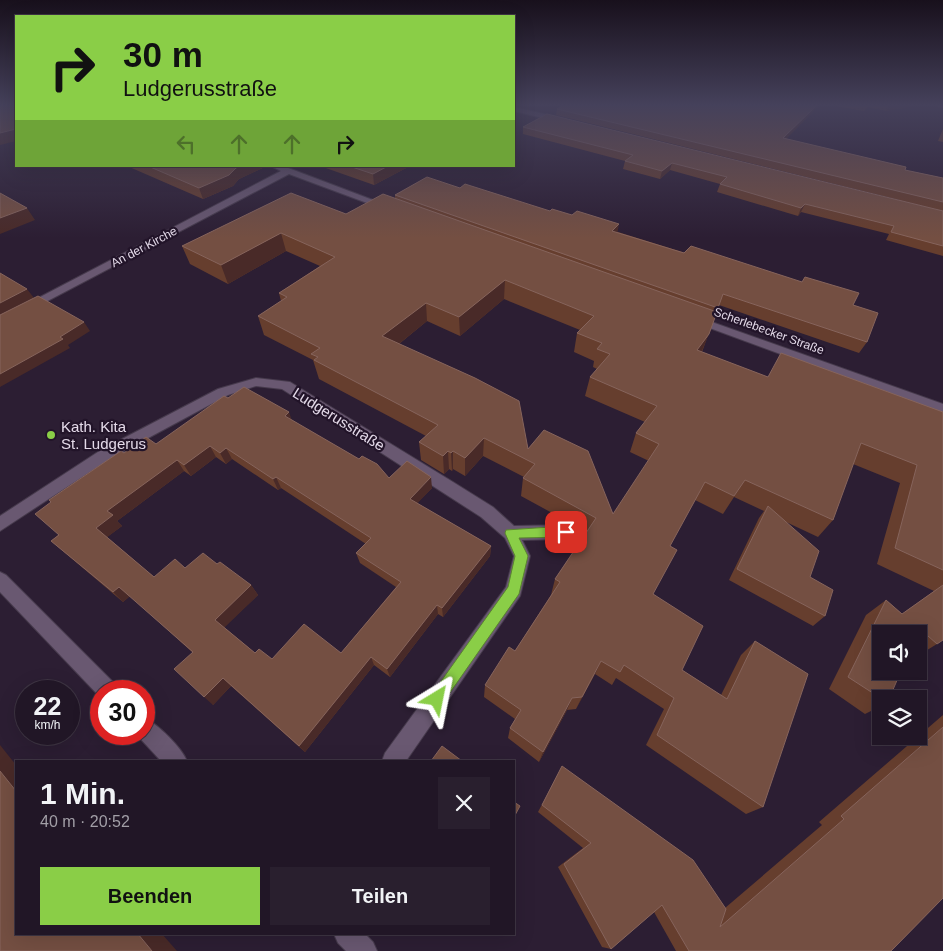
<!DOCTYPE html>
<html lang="de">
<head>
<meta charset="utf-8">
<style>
  :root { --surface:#211626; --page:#291f2e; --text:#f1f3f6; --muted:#a29fa7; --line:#3e3543; --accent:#8ace47 }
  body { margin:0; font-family:Arial,sans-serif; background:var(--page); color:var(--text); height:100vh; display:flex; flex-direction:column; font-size:19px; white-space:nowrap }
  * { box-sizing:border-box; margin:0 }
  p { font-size:16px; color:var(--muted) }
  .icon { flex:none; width:28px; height:28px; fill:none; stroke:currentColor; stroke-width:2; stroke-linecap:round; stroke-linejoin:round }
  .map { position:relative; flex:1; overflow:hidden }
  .sheet { position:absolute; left:15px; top:760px; width:500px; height:175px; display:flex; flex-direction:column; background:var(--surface); border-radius:0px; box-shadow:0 5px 20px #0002,0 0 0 1px var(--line) }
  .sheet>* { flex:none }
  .hud { position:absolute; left:15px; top:15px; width:500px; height:152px; border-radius:0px; box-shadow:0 5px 20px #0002,0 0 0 1px var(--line); background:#8ace47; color:#111; overflow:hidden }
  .buttons { position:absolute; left:872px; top:625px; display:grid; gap:10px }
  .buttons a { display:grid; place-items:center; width:55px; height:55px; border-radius:0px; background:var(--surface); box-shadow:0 5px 20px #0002,0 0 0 1px var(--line); font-size:25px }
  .speed { position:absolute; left:15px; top:680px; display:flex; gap:10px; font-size:25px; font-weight:700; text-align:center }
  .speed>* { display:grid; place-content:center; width:65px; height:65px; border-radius:50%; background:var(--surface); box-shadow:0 5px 20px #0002,0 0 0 1px var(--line); line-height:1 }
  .speed small { font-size:12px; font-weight:400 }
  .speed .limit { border:8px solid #d22; background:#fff; color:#111 }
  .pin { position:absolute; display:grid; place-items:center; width:42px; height:42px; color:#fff; margin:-21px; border-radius:10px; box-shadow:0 2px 8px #0006 }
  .me { position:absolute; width:55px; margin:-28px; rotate:35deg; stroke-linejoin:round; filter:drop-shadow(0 0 4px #0008) }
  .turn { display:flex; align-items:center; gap:18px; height:105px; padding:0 25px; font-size:22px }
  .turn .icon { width:65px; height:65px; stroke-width:2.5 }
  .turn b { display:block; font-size:35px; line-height:42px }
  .lanes { display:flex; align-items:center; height:48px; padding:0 25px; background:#0003; justify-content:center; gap:25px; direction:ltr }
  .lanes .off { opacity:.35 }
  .round { display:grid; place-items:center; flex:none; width:52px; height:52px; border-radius:0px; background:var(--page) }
  .headline { display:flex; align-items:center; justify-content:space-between; height:85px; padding:0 25px }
  h1 { font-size:30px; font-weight:800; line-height:38px }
  .button { display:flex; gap:10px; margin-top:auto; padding:10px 25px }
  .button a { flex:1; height:58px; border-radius:0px; background:var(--accent); color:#111; font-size:20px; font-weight:800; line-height:58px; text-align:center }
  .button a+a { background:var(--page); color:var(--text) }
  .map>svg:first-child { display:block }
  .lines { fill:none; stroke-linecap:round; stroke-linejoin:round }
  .minor-casing { stroke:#463a4c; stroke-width:2 }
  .minor { fill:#695871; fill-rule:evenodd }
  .wall { fill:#663e2e; fill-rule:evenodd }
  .shaded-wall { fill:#492a28 }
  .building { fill:#744f42; stroke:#86645c; fill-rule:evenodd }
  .route { fill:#8ace47; stroke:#5a862e }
  .poi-dot { fill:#8ace47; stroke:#221429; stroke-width:2 }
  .labels { text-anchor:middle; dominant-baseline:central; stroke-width:4.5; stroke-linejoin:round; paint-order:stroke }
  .far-street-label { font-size:12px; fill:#e4dae9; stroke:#221429 }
  .street-label { font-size:15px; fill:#e4dae9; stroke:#221429 }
  .poi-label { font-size:15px; fill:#e4dae9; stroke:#221429; text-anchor:start }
</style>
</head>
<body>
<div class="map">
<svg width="943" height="951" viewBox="0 0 943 951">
  <rect width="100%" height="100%" fill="#2c1e33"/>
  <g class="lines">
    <g class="minor-casing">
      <path id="minor" d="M936,105H943V107L937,106Z
        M514,107L566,119L567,121L563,123L514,111Z
        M271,166H283L394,208L389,211L386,210L289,174L0,326V318L281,171Z
        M692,315L943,404V414L688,320L686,318Z
        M256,378L290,382L453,482L493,507L514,526L566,525L572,527L574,532L572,537L566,539L522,540L530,556L520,596L406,761H382L385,753L506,587L514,556L505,538L481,517L282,389L256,386L228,395L111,458L0,531V516L101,450L218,389Z
        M0,572L6,575L115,684L118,691H101V698L0,592Z
        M144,718C157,723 182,748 187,761H161L136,734H144Z
        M334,934H365L373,942L377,951H346L338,943Z"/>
    </g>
    <use href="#minor" class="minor"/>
  </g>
  <path class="wall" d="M830,105H918L886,111L868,107L864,111Z
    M557,109L786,139L905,170L943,178V256L886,240L889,234L801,212L798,216L717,192L720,184L670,170L660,179L623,169L625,161L523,134V127L899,200L556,115Z
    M943,129V142L938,141Z
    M127,166H267L239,179L233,186L203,199Z
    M320,166H408V167L374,185Z
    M460,188L618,232L853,305L867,342L859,353L719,305L702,352L768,377L943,412V640L937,644L919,655V634H881V706L865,714L829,689L866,615L886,600L902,614L934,591L877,564L900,483L853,464L833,520L818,537L786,522L810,577L825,616L813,626L729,580L759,518L764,511L734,497L723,514L695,500L670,546L653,594L682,670L721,695L741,655L755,641L763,807L746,814L646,745L664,709L616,678L612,685L595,674L576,709L567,710L539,762L508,738L510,728L515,719L484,697L485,685L515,651L551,595L555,579L587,532L521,496L523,478L524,477L483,456L465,476L453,469L452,471L449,469L444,474L421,460L419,442L426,436L319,379L313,360L264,335L258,316L281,301L279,293L320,266L286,251L228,284L190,264L182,246L346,214L395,198V195ZM504,299L580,330L577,333L574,352L594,361L593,367L597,369L590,377L585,396L645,422L636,433L630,452L649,461L613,514L528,449L399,344L427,321L460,336Z
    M228,398L292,420L389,478L432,488L417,503L491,546L490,556L443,617L438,614L390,677L374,665L305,752L231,686L213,705L192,652L130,596L123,602L51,541L58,535L124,453L156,444ZM216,457L226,464L232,459L278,490L281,488L366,544L356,553L360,563L396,587L341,653L272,659L255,653L224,627L258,595L251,585L217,564L185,568L154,577L107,537L122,526L117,521L184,471L191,476Z
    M943,715V898L891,951H676L654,912L611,949L602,947L558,867L583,848L538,812L562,766L725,908L822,825L819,822Z"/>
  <path class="shaded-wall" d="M817,105H820L780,145L783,138Z
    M889,105H918L886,111Z
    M16,129V141L0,145V133Z
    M672,163L670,170L660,179L662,171Z
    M240,166H267L239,179L233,186L203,199L199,188Z
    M388,166H408V167L374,185L373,174Z
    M805,204L801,212L798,216L801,208Z
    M27,208L35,220L0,234V218Z
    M619,224L617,235L612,231Z
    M281,233L286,251L228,284L221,265Z
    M505,280L504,299L460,336L459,317Z
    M27,289L34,298L0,316V303Z
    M426,303L427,321L385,355L382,336Z
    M84,322L90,331L68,345L70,348L0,387V374Z
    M709,334L701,353L697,350Z
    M289,412L293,424L285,416Z
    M484,438L483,456L465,476V458Z
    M210,446L216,457L191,476L184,465Z
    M226,448L232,459L226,464L220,453Z
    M448,451L449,469L444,474L443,456Z
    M453,451V469L452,471L451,453Z
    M177,460L184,471L117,521L122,526L106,538L96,528L107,511Z
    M276,477L281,488L278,490L273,479Z
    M431,477L432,488L411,510L410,499Z
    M491,546L490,556L443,617L442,608Z
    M251,585L258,595L223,629L215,620Z
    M119,587L130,596L123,602L113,592Z
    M437,605L438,614L390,677L387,669Z
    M371,657L374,665L305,752L299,746Z
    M601,661L595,674L576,709L582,697Z
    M223,678L231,686L213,705L204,697Z
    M572,698L567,710L539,762L543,752Z
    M0,745L16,765V791L0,771Z
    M138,934H162L177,951H152Z"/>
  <path class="building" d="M0,105H16V129L0,133Z
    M564,105H817L783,138L906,167L905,170L943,178V202L557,109Z
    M547,114L943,211V246L891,232L894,226L805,204L801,208L720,184L727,177L672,163L662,171L625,161L633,155L523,127Z
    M148,166H240L236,168L229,175L199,188Z
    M349,166H388L373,174Z
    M427,177L460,188L465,184L550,211L552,209L572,215L577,211L619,224L612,231L684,253L691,246L802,282L805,277L859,293L853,305L878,313L867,342L723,294L718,308L395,195Z
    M0,193L27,208L0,218Z
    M291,193L346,214L383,194L717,312L709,334L697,350L768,377L781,353L943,412V570L895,548L917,465L861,443L833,520L745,480L734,496L705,482L670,546L677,550L653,594L703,626L682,670L727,699L755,641L808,674L763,807L657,735L674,698L624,665L620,672L601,661L582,697L572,698L543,752L510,728L521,710L485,685L509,647L515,651L560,582L555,579L596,518L523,478L535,464L484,438L465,458L453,451L451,453L448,451L443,456L419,442L438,425L314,360L318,357L311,354L320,348L258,316L287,297L279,293L335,257L281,233L221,265L182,246ZM505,280L594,316L577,333L602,343L597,349L610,354L590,377L657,406L636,433L659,444L613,514L588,451L544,430L528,449L519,401L475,378L382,336L426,303L459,317Z
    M0,273L27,289L0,303Z
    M38,296L84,322L60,337L63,339L0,374V315Z
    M244,387L289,412L285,416L359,459L362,456L377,464L389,478L407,461L431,477L410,499L491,546L442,608L437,605L387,669L371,657L299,746L223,678L204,697L174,669L193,652L119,587L113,592L51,541L59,535L35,514L51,502L49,500L121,451L124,453L146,437L156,444L224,396L228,398ZM210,446L220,453L226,448L273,479L276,477L371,538L356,553L401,582L341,653L304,624L272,659L259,649L255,653L215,620L251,585L220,562L217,564L203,553L185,568L175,559L154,577L96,528L113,515L107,511L177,460L184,465Z
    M768,506L819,551L810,577L833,590L825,616L737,569Z
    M943,585V640L937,644L919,628L916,634H881V671H901L889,699H882L848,677L886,600L902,614Z
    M943,727V898L891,951H689L662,905L611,949L564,864L591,843L542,805L562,766L693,860L726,909L720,927L844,819L841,816Z
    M442,746L462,761H431Z
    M0,771L16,791V934H138L152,951H0Z
    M514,802L520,806L514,817Z"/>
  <linearGradient id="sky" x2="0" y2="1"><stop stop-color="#18101c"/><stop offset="0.44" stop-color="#45415b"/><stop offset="1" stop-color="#45415b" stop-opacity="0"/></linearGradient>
  <rect width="943" height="238" fill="url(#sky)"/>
  <path class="route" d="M566,526L570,528L572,532L570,535L566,537L519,538L528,556L519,594L442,704L437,706L432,704L429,699L432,694L508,587L515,556L505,533L506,530Z"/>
  <circle class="poi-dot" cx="51" cy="435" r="5"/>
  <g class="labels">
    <g class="far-street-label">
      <text transform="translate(144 247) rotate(-28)">An der Kirche</text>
      <text transform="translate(769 331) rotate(20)">Scherlebecker Straße</text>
    </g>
    <g class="street-label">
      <text transform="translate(339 419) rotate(32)">Ludgerusstraße</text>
    </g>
    <g class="poi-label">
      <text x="61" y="426">Kath. Kita<tspan x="61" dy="17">St. Ludgerus</tspan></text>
    </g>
  </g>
</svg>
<div class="buttons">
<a><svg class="icon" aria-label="sound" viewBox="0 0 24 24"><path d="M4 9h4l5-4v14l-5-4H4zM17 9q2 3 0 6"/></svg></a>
<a><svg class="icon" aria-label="layers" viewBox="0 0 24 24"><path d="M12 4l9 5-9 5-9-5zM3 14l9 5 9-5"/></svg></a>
</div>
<div class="speed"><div>22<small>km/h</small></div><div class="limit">30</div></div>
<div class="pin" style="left:566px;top:532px;background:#d93025"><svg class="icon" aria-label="arrive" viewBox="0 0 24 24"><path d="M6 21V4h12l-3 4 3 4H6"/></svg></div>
<svg class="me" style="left:437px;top:699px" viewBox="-20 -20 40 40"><path d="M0-17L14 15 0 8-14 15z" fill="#8ace47" stroke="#fff" stroke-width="4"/></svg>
<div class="hud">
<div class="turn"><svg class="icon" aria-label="right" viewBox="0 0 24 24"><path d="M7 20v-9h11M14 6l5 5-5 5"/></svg><div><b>30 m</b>Ludgerusstraße</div></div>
<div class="lanes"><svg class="icon off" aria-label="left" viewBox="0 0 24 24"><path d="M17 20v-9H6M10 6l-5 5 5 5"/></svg><svg class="icon off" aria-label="ahead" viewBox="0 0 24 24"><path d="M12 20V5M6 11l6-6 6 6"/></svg><svg class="icon off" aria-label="ahead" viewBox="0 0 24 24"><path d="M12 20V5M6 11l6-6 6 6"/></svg><svg class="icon" aria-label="right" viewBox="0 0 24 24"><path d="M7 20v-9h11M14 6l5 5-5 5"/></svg></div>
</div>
<section class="sheet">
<div class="headline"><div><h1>1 Min.</h1><p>40 m · 20:52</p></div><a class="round"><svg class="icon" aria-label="close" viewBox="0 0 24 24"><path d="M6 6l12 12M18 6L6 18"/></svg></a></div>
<div class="button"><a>Beenden</a><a>Teilen</a></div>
</section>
</div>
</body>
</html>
